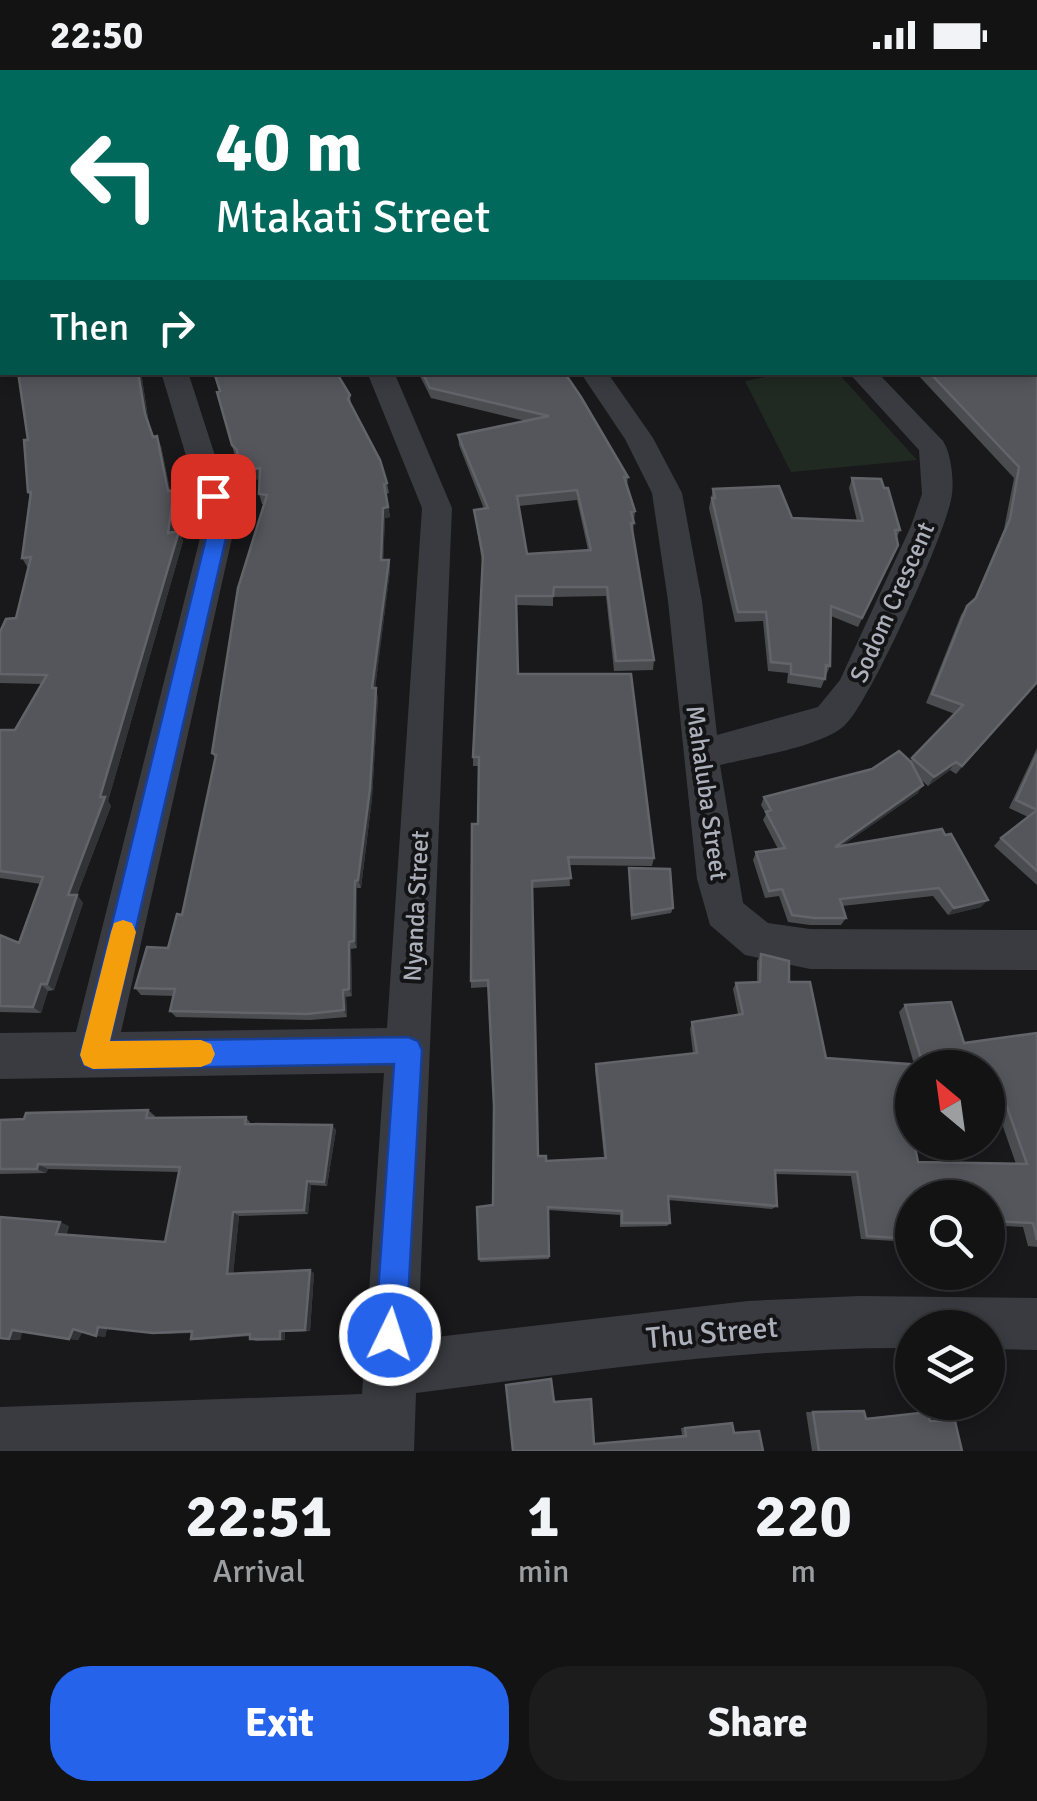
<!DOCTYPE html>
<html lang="en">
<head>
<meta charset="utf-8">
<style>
  :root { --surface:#131314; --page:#1c1c1d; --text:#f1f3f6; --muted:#9d9ea0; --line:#323234; --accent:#2563eb }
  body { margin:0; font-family:Signika,sans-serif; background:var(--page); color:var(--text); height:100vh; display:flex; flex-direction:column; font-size:38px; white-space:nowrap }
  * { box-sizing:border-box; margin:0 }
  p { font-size:32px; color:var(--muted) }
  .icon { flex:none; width:55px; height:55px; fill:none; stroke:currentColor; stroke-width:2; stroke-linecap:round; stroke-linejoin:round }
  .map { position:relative; height:1381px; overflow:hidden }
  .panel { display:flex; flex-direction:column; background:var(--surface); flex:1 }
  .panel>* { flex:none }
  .hud { position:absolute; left:0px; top:0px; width:1038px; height:305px; box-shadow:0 5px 15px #0003,0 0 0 2px var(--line); background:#00695c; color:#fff; overflow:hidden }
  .needle { width:65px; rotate:331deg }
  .buttons { position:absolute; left:895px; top:980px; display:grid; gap:20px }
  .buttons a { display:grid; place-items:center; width:110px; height:110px; border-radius:50%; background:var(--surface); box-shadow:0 5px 15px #0003,0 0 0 2px var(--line); font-size:50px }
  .pin { position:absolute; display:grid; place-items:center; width:85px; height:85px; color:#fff; margin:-42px; border-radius:20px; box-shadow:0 5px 15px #0006 }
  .me { position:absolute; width:110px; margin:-55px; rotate:4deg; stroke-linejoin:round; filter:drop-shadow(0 0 8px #0008) }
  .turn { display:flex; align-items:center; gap:35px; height:210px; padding:0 50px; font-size:45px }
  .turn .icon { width:130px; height:130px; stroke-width:2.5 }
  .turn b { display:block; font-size:70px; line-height:85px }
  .then { display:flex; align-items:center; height:95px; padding:0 50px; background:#0003; gap:20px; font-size:38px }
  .eta { display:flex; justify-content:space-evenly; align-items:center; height:170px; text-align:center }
  .eta b { font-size:60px; font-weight:700; line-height:70px }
  .action { display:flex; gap:20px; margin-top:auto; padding:20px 50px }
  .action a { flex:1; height:115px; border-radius:40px; background:var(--accent); color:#fff; font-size:40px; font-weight:700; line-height:115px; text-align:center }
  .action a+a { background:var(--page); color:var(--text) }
  .status { display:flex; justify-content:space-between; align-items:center; height:70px; padding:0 50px; background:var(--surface); direction:ltr }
  .status svg { height:28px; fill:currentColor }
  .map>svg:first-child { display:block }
  .green { fill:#212a22 }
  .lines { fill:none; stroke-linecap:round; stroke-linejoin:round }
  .minor { fill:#3a3b40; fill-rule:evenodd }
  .wall { fill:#4a4c50; fill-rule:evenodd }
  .shaded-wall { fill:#323336 }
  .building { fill:#55565c; stroke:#62646a; stroke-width:2.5; fill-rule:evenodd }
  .route { fill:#2563eb; stroke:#184099; stroke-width:2.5 }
  .slow { fill:#f59e0b }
  .labels { text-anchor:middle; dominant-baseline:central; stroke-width:8; stroke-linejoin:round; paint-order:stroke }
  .street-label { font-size:25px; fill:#acb0bb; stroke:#141416 }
  .near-street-label { font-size:30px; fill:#acb0bb; stroke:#141416 }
</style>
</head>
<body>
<div class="status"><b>22:50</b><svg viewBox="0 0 49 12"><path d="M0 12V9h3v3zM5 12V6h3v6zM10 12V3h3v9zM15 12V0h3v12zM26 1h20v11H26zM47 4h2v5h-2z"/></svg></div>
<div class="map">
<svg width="1037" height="1381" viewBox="0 0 1037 1381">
  <rect width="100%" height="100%" fill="#19191b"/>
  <path class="green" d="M786,303H838L917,390L791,402L745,311Z"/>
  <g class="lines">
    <path class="minor" d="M219,0H239L240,2H221Z
      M0,237H2V253H0Z
      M161,302H188L228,426L232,468L121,962L387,958L422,438L367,302H394L452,438L418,1269L748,1231L859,1226L1037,1228V1280L988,1279V1258H912V1278C746,1277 581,1302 416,1323L414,1381H0V1337L362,1324L384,1003L0,1009V963L76,962L200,468L198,426Z
      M580,302H607L653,368L682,423L702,531L717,665L818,637L840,610L911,456L922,424L919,380L848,302H877L943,371C951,383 954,410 952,424C949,457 869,634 845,655C822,677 752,687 720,695L743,833L768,853L810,859L1037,860V900L810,899L745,885L710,855L697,809L668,531L652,423L625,369Z"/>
  </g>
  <path class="wall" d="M822,0H1037V278L1035,282V2H826Z
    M18,302H141L149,354L154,367L161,376L170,420H174L178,430L173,462L179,461L183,471L108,731L111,736L77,825L83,833L54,920L48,921L41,943L0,942V865L19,873L41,814L0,808V660H15L42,614L0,613V562L16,548L28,498L22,488L30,427L28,422V370Z
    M418,302H564L628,407L627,416L635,441L633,463L654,590L653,600L614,601L606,526L553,527V536L516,535L518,604L654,788L652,796L569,795L570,816L532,818L538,1086L546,1091L604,1088L595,1000L596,994L693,983L690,959L692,952L738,944L733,919L736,913L757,912V891L761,884L789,912L826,988L914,994L899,942L905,935L964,973L1037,963V1177L1028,1176L1023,1157L988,1155V1128H912V1172L861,1169L851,1106L776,1104L777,1136L772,1139L668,1130L670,1153L667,1156L620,1157V1145L548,1140L549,1189L480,1192L479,1189L493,1135L494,1036L488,917L471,918V911L478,754L479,696H473V687L482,492L474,440L484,439L459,375L458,365L526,351L431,328ZM577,430L588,480L527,484L519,436ZM912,998H988V1025H992L1016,1094L918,1092L908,1030H912Z
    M907,302H1035L1037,614L956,704L950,700L928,716L920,709L918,723L843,775L981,837L948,845L933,826L842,836L846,848L841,855H810L788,852L779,826L765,828L753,790L756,782L778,779L763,750L766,744L761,735L764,727L910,691L955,644L926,633L961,545L967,536L974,529L1004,459L1014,408L918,305L913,307Z
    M220,321L350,325L351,336L387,413L389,423L386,424L390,447L385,448L383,490H389L390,500L375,618L378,628L372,728L361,818H357V878L351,879L352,926L346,927L347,947L310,950L176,947L170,941L174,926L141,925L135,918L168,878L182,845L215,688L212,683L264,434H262L259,424V409L243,412L238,388L235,386L217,322Z
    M852,408L900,460L897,467L898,475L858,557L831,546L830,596L821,618L787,613L788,603L768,601L763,551L735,552L709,438L713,419L792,448L857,451L849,418Z
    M1037,678V815L994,776L1001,768L1028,747L1009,738Z
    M629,798L673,838L671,843L631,850Z
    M148,1040L155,1046V1048L246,1047L251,1054L332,1055L336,1060L327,1116L311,1115L308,1144L239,1146L233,1204L314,1203L310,1261L285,1262V1270L256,1271L250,1269V1266L198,1270L191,1269L192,1263L161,1264L107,1258L105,1267L82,1262L78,1270L22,1262L20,1270L0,1269L69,1156L66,1165L165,1172L179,1102L48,1099L46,1103L0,1104V1050Z
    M554,1332L594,1374L682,1365L681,1358L727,1353H732L734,1362L759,1361L513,1381Z
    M864,1341L866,1348L928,1342L930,1351L962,1381H812L806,1342Z"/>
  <path class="shaded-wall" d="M138,302H141L149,354L145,344Z
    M157,366L161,376L172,431L168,421Z
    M260,398L262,408L243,412L240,401Z
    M174,420L178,430L172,473L168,463Z
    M388,437L390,447L385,448L383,500L381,490L383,438Z
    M179,461L183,471L108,731L111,736L77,825L83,833L54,920L47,914L68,825L100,727Z
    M389,490L390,500L374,628L372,618Z
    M1037,612V614L956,704L962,696Z
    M376,618L378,628L372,728L361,818L358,810Z
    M956,692L950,700L928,716L934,707Z
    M923,715L918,723L830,784L835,777Z
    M355,811L357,818V878L354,871Z
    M988,830L981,837L948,845L954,838Z
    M349,872L351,879L352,926L349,919Z
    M41,914L48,921L41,943L33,937Z
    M343,920L346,927L347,947L344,940Z
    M332,1055L336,1060L327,1116L324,1112Z
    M38,1094L48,1099L46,1103L37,1099Z
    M307,1111L311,1115L308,1144L304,1140Z
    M233,1142L239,1146L233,1207L227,1204Z
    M60,1152L69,1156L66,1168L56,1164Z
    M310,1200L314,1203L310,1261L305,1260Z
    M98,1257L107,1258L105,1267L96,1266Z
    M73,1259L83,1261L78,1270L69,1269Z
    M12,1260L22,1262L20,1270L9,1269Z
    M280,1261L285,1262V1270L280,1269Z"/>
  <path class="building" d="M0,0H213L209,2H2V215L0,216L1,141L0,140Z
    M235,0H303L305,2H237Z
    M592,0H704L707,2H578Z
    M839,0H1037V18H1035V2H843Z
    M1035,19L1037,28V276L1035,277Z
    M1035,291L1037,293V612L962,696L956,692L934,707L912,688L963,635L932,624L967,536L976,528L1010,449L1019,397L929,302H1035Z
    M18,302H138L145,344L153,367L157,366L168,421L174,420L168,463L179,461L100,727H105L68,825H77L47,914H41L33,937L0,936V865L19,873L43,807L0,801V660H15L47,605L0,604V562L6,549L16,548L31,487L22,488L31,422H28L24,370H28Z
    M214,302H336L350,325L348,329L380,390L387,413L384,414L388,437L383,438L381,490H389L372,618H376L370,719L358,810L355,811L354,871L349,872V919L343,920L344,940L307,944L170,941L175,919L135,918L147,877L168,878L177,844L182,845L216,685L212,683L238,518L267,425L259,424L260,398L240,401L237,380L232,375L217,322L220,321Z
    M422,302H564L581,327L628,407H624L635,441L631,442L634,453H631L654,590L616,591L607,517H554L553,526H516L518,604H631L654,788L568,787L571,808L532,811L538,1086H546V1091L606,1088L596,994L697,983L692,952L743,944L736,913L760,912L761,884L789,891V912H810L826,988L923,995L905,935L951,932L964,973L1037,963V1170L1033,1153L988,1151V1128H912V1169L867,1166L857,1102L775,1100L777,1136L668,1126L670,1153H622V1141L548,1137L549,1186L479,1189L477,1137L493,1135L494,1036L488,910L471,911L472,754H478L479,687H473L483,486L474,440L488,438L458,365L549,346L430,318ZM577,420L591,480L527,484L517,426ZM912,998H988V1020H1001L1027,1094L918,1092L914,1072H912V1060L907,1026L912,1025Z
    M852,408L881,409L884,418H888L900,460H895L898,475L862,548L831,536L830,596L826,595L825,609L791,604V594L771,592L766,542H738L712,428H715L713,419L779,416L792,448L863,451Z
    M899,681L911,692L923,715L835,777L942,759L945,765L951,764L988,830L954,838L939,818L840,829L846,848H814L792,845L782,819L769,821L756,782L785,778L766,742L771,740L764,727L872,699Z
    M1037,684V740L1016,730Z
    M1037,740V801L1001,768Z
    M629,798L670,799L673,838L632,845Z
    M148,1040L146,1048L246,1047L245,1054L332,1055L324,1112L307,1111L304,1140L233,1142L227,1204L310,1200L305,1260L280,1261V1269H250V1264L191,1269L192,1261L153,1263L98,1257L96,1266L73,1259L69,1269L12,1260L9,1269L0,1268V1147L60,1152L56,1164L165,1172L180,1097L38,1094L37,1099H0V1050L24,1049L26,1043Z
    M551,1309L554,1332L591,1329L594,1374L686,1366L685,1358L732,1353L734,1363L759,1361L763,1381H513L506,1315Z
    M864,1341L866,1349L928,1342L930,1351H955L962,1381H819L813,1342Z"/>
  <path class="route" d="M213,420L223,426L226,468L110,971L408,967L418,971L422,980L406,1265L402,1276L390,1281L379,1276L375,1265L394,994L93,999L84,995L80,985L206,468L204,426Z"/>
  <path class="slow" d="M123,850L132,853L136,862L110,971L201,970L211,974L215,984L211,993L201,997L93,999L84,995L80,985L111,862L114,853Z"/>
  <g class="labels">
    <g class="street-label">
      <text transform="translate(892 532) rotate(-66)">Sodom Crescent</text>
      <text transform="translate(707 723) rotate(82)">Mahaluba Street</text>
      <text transform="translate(416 836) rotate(-87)">Nyanda Street</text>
    </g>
    <g class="near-street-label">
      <text transform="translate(712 1263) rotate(-5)">Thu Street</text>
    </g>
  </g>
</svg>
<div class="buttons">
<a><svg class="needle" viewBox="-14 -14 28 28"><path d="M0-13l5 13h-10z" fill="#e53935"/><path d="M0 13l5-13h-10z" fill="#9d9ea0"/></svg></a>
<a><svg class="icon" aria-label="search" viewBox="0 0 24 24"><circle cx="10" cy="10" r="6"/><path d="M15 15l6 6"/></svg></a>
<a><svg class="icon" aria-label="layers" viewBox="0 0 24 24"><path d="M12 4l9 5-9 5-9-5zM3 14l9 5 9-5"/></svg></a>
</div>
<div class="pin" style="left:213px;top:426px;background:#d93025"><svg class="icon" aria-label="arrive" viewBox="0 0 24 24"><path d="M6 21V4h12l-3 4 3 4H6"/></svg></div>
<svg class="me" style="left:390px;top:1265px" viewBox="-20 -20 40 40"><circle r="17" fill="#2563eb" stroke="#fff" stroke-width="3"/><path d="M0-11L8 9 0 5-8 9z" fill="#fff"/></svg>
<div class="hud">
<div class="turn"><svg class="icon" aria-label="left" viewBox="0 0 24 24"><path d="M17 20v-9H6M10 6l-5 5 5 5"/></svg><div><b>40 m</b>Mtakati Street</div></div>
<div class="then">Then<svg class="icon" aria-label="right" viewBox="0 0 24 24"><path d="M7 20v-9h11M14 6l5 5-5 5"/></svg></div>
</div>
</div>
<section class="panel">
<div class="eta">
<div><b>22:51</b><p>Arrival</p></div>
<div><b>1</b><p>min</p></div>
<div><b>220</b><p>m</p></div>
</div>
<div class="action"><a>Exit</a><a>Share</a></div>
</section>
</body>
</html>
